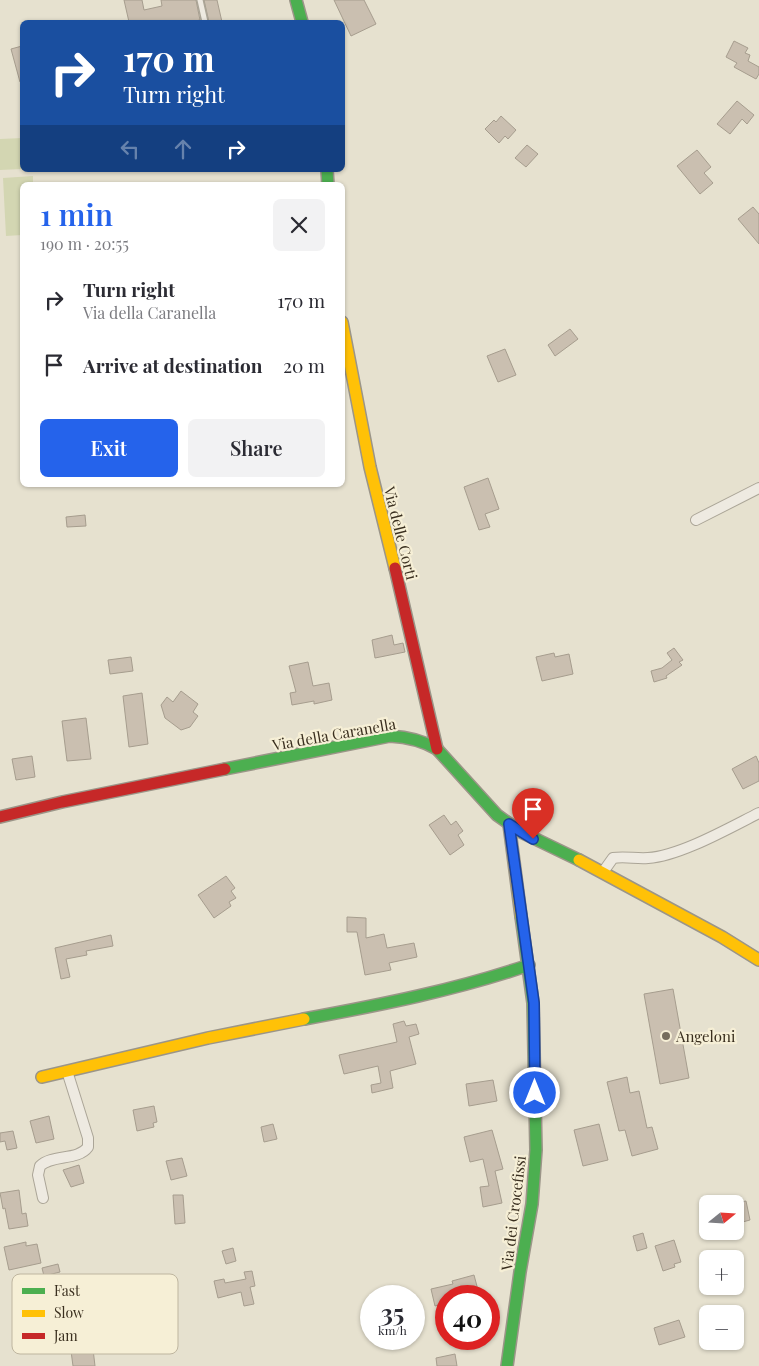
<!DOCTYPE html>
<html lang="en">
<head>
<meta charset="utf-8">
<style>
  :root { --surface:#fff; --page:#f2f2f3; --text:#2b2b33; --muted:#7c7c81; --accent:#2563eb }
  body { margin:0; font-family:"Playfair Display",serif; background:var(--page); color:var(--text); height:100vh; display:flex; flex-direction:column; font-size:19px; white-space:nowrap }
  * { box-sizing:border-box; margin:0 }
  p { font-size:16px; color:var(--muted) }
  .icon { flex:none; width:28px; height:28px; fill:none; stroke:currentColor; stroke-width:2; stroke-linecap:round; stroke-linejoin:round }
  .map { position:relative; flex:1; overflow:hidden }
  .drawer { position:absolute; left:20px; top:182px; width:325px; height:305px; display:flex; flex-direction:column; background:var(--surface); border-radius:8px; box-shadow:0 1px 4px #0004 }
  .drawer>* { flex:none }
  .hud { position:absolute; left:20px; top:20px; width:325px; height:152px; border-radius:8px; box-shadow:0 1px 4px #0004; background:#1a4fa0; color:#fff; overflow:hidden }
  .needle { width:32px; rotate:72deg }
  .fabs { position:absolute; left:699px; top:1195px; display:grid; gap:10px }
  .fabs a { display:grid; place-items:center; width:45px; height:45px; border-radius:8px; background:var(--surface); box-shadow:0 1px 4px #0004; font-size:25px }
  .speed { position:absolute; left:360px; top:1285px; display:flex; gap:10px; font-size:25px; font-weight:700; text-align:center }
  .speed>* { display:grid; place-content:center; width:65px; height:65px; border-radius:50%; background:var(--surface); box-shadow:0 1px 4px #0004; line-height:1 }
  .speed small { font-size:12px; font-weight:400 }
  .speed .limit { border:8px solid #d22; background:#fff; color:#111 }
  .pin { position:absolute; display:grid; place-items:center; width:42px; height:42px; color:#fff; margin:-51px -21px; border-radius:50% 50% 50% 0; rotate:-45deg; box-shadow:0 0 5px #0007 }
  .pin .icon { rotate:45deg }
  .me { position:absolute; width:55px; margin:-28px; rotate:0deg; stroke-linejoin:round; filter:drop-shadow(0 0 4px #0008) }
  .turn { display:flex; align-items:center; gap:18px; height:105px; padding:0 20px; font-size:22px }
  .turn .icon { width:65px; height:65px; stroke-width:2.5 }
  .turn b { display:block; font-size:35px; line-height:42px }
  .lanes { display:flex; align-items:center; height:48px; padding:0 20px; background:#0003; justify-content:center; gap:25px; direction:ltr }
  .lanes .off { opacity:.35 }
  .round { display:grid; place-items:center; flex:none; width:52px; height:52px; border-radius:8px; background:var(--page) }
  .overview { display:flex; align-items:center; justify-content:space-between; height:85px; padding:0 20px }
  h1 { font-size:30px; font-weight:600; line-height:38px; color:var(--accent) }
  .primary-button { display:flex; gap:10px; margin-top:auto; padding:10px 20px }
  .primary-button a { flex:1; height:58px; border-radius:8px; background:var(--accent); color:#fff; font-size:20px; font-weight:600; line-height:58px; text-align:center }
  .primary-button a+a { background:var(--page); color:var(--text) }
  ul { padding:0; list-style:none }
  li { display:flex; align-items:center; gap:15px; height:65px; padding:0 20px }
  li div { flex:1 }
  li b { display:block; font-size:19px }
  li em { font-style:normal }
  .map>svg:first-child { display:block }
  .green { fill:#d3d6b2 }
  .building { fill:#cabfb0; stroke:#a69d8e }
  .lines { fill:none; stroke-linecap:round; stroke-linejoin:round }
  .lane-casing { stroke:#aba597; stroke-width:8 }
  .street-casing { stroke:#aba597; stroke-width:12 }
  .fast-casing { stroke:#9b9588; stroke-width:14 }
  .slow-casing { stroke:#9b9588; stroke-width:14 }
  .jam-casing { stroke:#9b9588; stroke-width:14 }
  .lane { stroke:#eeeae1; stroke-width:5 }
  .street { stroke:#eeeae1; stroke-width:10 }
  .fast { stroke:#4caf50; stroke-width:11 }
  .slow { stroke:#ffc107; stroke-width:11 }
  .jam { stroke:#c62828; stroke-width:11 }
  .route-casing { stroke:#184099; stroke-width:12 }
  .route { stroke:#2563eb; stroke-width:9 }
  .poi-dot { fill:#766d5d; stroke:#f6efd6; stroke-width:2 }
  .labels { text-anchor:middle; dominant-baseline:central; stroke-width:4.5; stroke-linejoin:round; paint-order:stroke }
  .street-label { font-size:15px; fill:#3a2f1f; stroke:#f6efd6 }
  .poi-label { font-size:15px; fill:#3a2f1f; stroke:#f6efd6; text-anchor:start }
  .key { fill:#f6efd6; stroke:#beb59f; stroke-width:1 }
  .key-label { font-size:14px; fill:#3a2f1f }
</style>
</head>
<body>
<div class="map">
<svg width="759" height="1366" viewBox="0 0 759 1366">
  <rect width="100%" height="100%" fill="#e6e1cf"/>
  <path class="green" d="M22,138V169L0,170V139Z
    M33,176V185H22V235L6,236L3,178Z"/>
  <path class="building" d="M124,0H142L144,10L162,6L161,0H196L200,20L191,22H129Z
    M204,0H217L222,22H209Z
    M334,0H364L376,24L351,36Z
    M734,41L748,48L745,53L750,55L748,61L759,67V74L756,79L734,67L737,63L726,57Z
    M22,46V81L20,82L11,49Z
    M737,101L754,115L747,124L742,119L730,134L717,124Z
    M501,116L516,130L508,139L505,136L499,143L485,129L494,120L496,122Z
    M527,145L538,154L526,167L515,158Z
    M697,150L711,167L704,173L713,183L700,194L677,166Z
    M753,207L759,214V244L738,219Z
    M570,329L578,339L555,356L548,345Z
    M505,349L516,375L498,382L487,356Z
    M488,478L499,509L485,514L490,527L479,530L464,487Z
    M85,515L86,526L67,527L66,517Z
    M392,635L394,645L403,643L405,652L375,658L372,640Z
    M674,648L683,660L679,662L682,665L666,676L667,678L654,682L651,671L662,668L672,660L667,653Z
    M554,653L555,657L569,654L573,674L542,681L536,657Z
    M131,657L133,671L110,674L108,660Z
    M308,662L313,686L329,683L332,700L314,704V701L292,705L290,693L296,692L289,666Z
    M181,691L198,704L193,712L198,716L190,727L181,730L165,718L161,705L167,697L173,702Z
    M142,693L148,744L129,747L123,696Z
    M86,718L91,759L67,761L62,721Z
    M32,756L35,777L16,780L12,759Z
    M756,756L759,763V781L743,789L732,769Z
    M444,815L451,825L456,821L463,831L458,835L464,845L450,855L429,825Z
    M226,876L235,888L231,891L236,898L229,902L231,906L214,918L198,895Z
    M347,917L366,918V938L384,934L387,948L414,943L417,957L389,963L391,970L365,975L357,932H347Z
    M111,935L113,946L86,951L87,955L66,959L70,977L61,979L55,948Z
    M673,989L689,1078L660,1084L644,994Z
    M404,1021L406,1026L416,1024L419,1034L409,1037L416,1064L390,1071L393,1088L372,1093L371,1085L381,1083L378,1066L344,1074L339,1055L397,1042L393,1024Z
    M627,1077L630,1093L639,1091L647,1128L652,1127L658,1149L632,1156L625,1130L619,1131L607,1082Z
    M493,1080L497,1101L469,1106L466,1084Z
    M154,1106L157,1122L153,1123L154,1127L137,1131L133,1110Z
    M49,1116L54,1139L36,1143L30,1121Z
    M273,1124L277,1139L264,1142L261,1127Z
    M599,1124L608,1160L583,1166L574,1130Z
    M492,1130L503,1169L495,1171L502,1203L483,1207L480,1187L489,1186L483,1159L470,1162L464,1137Z
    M13,1131L17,1148L7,1150L5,1141L0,1142V1133Z
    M182,1158L187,1176L171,1180L166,1161Z
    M79,1165L84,1183L71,1187L63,1170Z
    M19,1190L22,1214L26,1213L28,1226L9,1229L5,1208L3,1209L0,1193Z
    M173,1195H183L185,1223L175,1224Z
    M746,1201L750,1220L735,1224V1203Z
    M643,1233L647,1248L637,1251L633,1236Z
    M674,1240L681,1262L674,1264L675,1267L663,1271L655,1246Z
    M26,1242V1246L37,1244L41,1263L9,1270L4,1247Z
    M233,1248L236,1261L226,1264L222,1251Z
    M58,1264L60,1272L44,1276L42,1268Z
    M252,1271L255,1286L250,1287L254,1304L244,1306L241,1292L218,1298L214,1281L224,1279L225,1283L246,1279L244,1272Z
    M474,1275L478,1290L446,1296V1303L435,1306L431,1289L453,1284L452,1281Z
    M679,1320L685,1337L659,1345L654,1328Z
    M93,1349L95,1366H73L71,1351Z
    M455,1354L457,1366H437L436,1358Z"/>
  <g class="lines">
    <g class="lane-casing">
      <path id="lane" d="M200,0L205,22"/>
    </g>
    <g class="street-casing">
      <path id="street" d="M696,520L759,488
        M603,872L613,858C625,856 636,859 648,858C680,856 729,828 759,813
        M43,1198L38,1175L40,1166C52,1154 78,1161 88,1147V1138L67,1071"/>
    </g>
    <g class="fast-casing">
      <path id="fast" d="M296,0L302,22
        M327,170L328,185
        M225,769L390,736C408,737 422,740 437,749L497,815L521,832L579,860
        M304,1019C380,1005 456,990 529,965
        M507,1366L520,1272L532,1204L536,1150L533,1003L521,916"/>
    </g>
    <g class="slow-casing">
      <path id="slow" d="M342,322L370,467L395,568
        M509,824L521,916
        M579,860L722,937L759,960
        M42,1077L208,1038L304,1019"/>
    </g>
    <g class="jam-casing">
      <path id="jam" d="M395,568L437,749
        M0,817L62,802L225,769"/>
    </g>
    <use href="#lane" class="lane"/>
    <use href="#street" class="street"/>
    <use href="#fast" class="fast"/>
    <use href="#slow" class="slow"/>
    <use href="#jam" class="jam"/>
  </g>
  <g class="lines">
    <g class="route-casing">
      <path id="route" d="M533,839L509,824L534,1003L535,1093"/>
    </g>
    <use href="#route" class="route"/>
  </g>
  <circle class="poi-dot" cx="666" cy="1036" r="5"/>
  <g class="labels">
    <g class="street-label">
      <text transform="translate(401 533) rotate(76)">Via delle Corti</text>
      <text transform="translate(334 734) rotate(-10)">Via della Caranella</text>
      <text transform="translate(513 1213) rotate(-83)">Via dei Crocefissi</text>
    </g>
    <g class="poi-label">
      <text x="676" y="1036">Angeloni</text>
    </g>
  </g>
  <rect x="12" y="1274" width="166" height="80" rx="8" class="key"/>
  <rect x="22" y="1288" width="23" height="6" fill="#4caf50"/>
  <rect x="22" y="1310" width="23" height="7" fill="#ffc107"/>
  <rect x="22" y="1333" width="23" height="6" fill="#c62828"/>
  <g class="key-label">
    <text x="54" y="1296">Fast</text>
    <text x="54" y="1318">Slow</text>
    <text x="54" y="1341">Jam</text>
  </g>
</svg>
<div class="fabs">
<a><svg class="needle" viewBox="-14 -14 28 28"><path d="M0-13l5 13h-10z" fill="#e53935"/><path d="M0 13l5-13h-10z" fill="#7c7c81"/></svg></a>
<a>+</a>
<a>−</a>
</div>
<div class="speed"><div>35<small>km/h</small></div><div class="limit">40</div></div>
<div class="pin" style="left:533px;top:839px;background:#d93025"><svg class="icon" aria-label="arrive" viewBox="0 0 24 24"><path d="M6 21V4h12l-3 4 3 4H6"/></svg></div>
<svg class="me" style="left:535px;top:1093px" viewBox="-20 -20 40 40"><circle r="17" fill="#2563eb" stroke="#fff" stroke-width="3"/><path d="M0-11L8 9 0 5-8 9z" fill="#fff"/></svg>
<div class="hud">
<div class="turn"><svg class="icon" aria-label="right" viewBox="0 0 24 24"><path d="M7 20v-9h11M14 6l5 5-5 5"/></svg><div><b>170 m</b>Turn right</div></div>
<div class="lanes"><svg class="icon off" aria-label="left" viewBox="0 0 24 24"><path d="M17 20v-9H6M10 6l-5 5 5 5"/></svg><svg class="icon off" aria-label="ahead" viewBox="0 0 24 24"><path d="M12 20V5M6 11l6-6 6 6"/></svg><svg class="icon" aria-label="right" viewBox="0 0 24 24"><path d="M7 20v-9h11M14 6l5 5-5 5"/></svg></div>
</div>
<section class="drawer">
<div class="overview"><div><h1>1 min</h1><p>190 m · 20:55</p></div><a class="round"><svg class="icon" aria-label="close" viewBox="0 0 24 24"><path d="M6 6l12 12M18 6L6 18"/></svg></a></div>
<ul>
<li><svg class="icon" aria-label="right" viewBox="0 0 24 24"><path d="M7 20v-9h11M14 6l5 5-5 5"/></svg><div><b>Turn right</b><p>Via della Caranella</p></div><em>170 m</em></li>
<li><svg class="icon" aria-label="arrive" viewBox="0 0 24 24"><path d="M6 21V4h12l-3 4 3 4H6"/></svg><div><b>Arrive at destination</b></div><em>20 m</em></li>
</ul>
<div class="primary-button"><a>Exit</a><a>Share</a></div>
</section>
</div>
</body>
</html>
